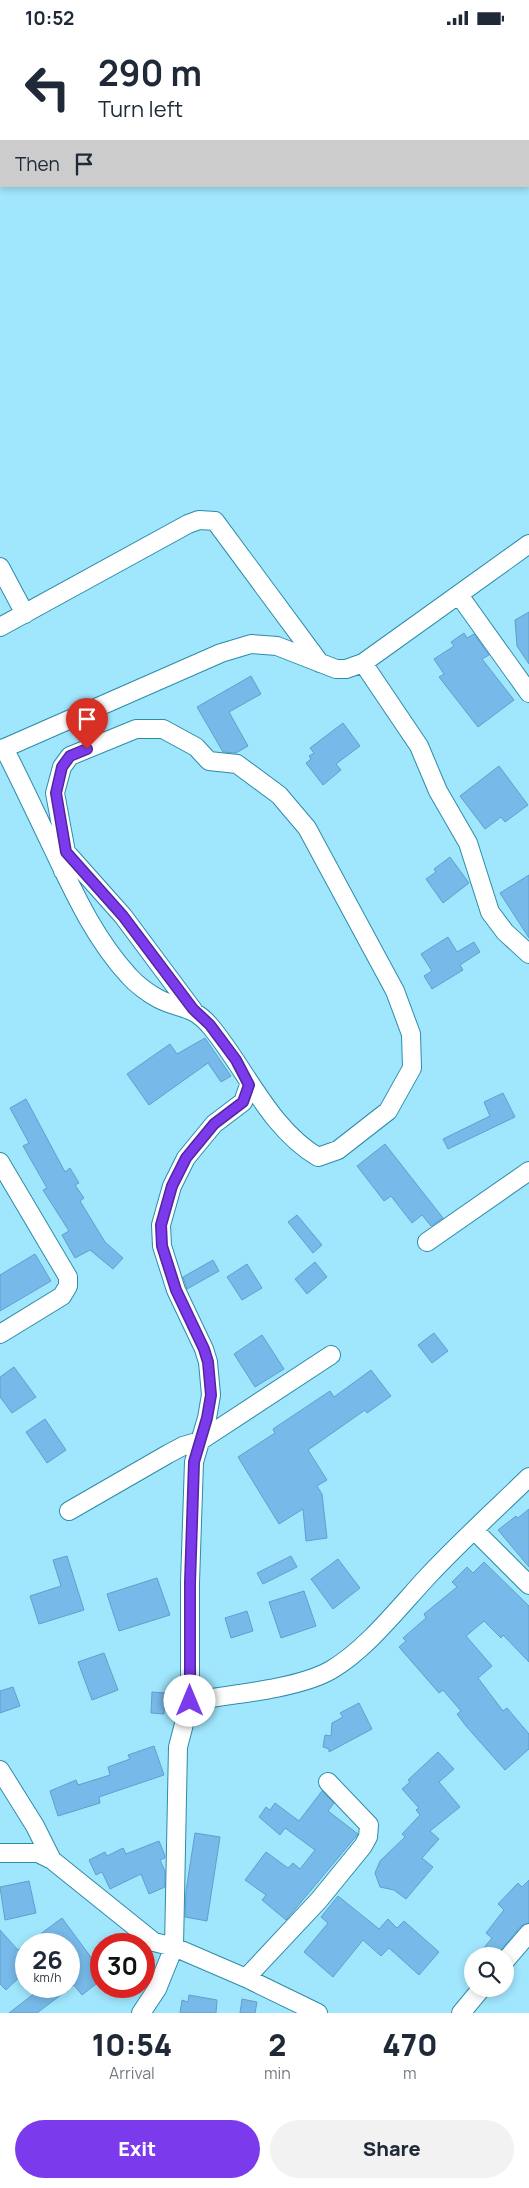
<!DOCTYPE html>
<html lang="en">
<head>
<meta charset="utf-8">
<style>
  :root { --surface:#fff; --page:#f2f2f3; --text:#1f2937; --muted:#747a83; --accent:#7c3aed }
  body { margin:0; font-family:Manrope,sans-serif; background:var(--page); color:var(--text); height:100vh; display:flex; flex-direction:column; font-size:19px; white-space:nowrap }
  * { box-sizing:border-box; margin:0 }
  p { font-size:16px; color:var(--muted) }
  .icon { flex:none; width:28px; height:28px; fill:none; stroke:currentColor; stroke-width:2; stroke-linecap:round; stroke-linejoin:round }
  .map { position:relative; height:1978px; overflow:hidden }
  .sheet { display:flex; flex-direction:column; background:var(--surface); flex:1 }
  .sheet>* { flex:none }
  .top-card { position:absolute; left:0px; top:0px; width:530px; height:152px; box-shadow:0 2px 8px #0003; background:#fff; color:var(--text); overflow:hidden }
  .fabs { position:absolute; left:464px; top:1912px; display:grid; gap:10px }
  .fabs a { display:grid; place-items:center; width:50px; height:50px; border-radius:50%; background:var(--surface); box-shadow:0 2px 8px #0003; font-size:25px }
  .speed { position:absolute; left:15px; top:1898px; display:flex; gap:10px; font-size:25px; font-weight:700; text-align:center }
  .speed>* { display:grid; place-content:center; width:65px; height:65px; border-radius:50%; background:var(--surface); box-shadow:0 2px 8px #0003; line-height:1 }
  .speed small { font-size:12px; font-weight:400 }
  .speed .limit { border:8px solid #d22; background:#fff; color:#111 }
  .pin { position:absolute; display:grid; place-items:center; width:42px; height:42px; color:#fff; margin:-51px -21px; border-radius:50% 50% 50% 0; rotate:-45deg; box-shadow:0 0 5px #0007 }
  .pin .icon { rotate:45deg }
  .me { position:absolute; width:55px; margin:-28px; rotate:0deg; stroke-linejoin:round; filter:drop-shadow(0 0 4px #0008) }
  .turn { display:flex; align-items:center; gap:18px; height:105px; padding:0 15px; font-size:22px }
  .turn .icon { width:65px; height:65px; stroke-width:2.5 }
  .turn b { display:block; font-size:35px; line-height:42px }
  .then { display:flex; align-items:center; height:48px; padding:0 15px; background:#0003; gap:10px; font-size:19px }
  .eta { display:flex; justify-content:space-evenly; align-items:center; height:85px; text-align:center }
  .eta b { font-size:30px; font-weight:800; line-height:35px }
  .cta { display:flex; gap:10px; margin-top:auto; padding:10px 15px }
  .cta a { flex:1; height:58px; border-radius:30px; background:var(--accent); color:#fff; font-size:20px; font-weight:800; line-height:58px; text-align:center }
  .cta a+a { background:var(--page); color:var(--text) }
  .status { display:flex; justify-content:space-between; align-items:center; height:35px; padding:0 25px; background:var(--surface); direction:ltr }
  .status svg { height:14px; fill:currentColor }
  .map>svg:first-child { display:block }
  .building { fill:#77b9e8; stroke:#5fa0ce }
  .lines { fill:none; stroke-linecap:round; stroke-linejoin:round }
  .minor-casing { stroke:#2d8ca8; stroke-width:20 }
  .minor { stroke:#fff; stroke-width:18 }
  .route-casing { stroke:#51269a; stroke-width:12 }
  .route { stroke:#7c3aed; stroke-width:9 }
</style>
</head>
<body>
<div class="status"><b>10:52</b><svg viewBox="0 0 49 12"><path d="M0 12V9h3v3zM5 12V6h3v6zM10 12V3h3v9zM15 12V0h3v12zM26 1h20v11H26zM47 4h2v5h-2z"/></svg></div>
<div class="map">
<svg width="529" height="1978" viewBox="0 0 529 1978">
  <rect width="100%" height="100%" fill="#a0e6fd"/>
  <path class="building" d="M529,577V629L517,611L515,585Z
    M464,598L467,603L474,599L489,620L482,624L514,665L478,692L439,642L444,639L434,624L454,611L451,607Z
    M251,641L261,659L229,677L248,711L236,718L223,717L197,672Z
    M343,688L360,711L336,729L341,735L323,750L306,728L311,724L309,721L314,718L310,713Z
    M499,731L528,770L505,787L501,782L485,794L460,761Z
    M450,822L469,848L443,868L426,844L436,837L434,834Z
    M529,840V903L500,858Z
    M448,902L457,917L474,907L480,917L460,930L463,935L432,954L424,941L432,936L421,919Z
    M205,1003L231,1041L221,1047L208,1028L149,1070L127,1039L170,1009L177,1019Z
    M503,1058L515,1082L448,1114L443,1104L490,1081L484,1067Z
    M26,1064L65,1137L70,1133L79,1148L75,1150L84,1163L80,1166L105,1207L123,1223L113,1234L90,1215L75,1223L62,1200L69,1196L43,1155L47,1153L23,1111L29,1108L10,1073Z
    M385,1109L443,1183L431,1191L422,1180L412,1188L391,1161L384,1166L357,1131Z
    M297,1180L322,1210L313,1218L288,1187Z
    M35,1219L51,1246L0,1276V1240Z
    M213,1225L219,1236L187,1254L183,1242Z
    M315,1227L327,1242L307,1259L295,1244Z
    M247,1229L262,1253L242,1265L227,1242Z
    M434,1298L448,1316L432,1328L418,1310Z
    M262,1300L284,1334L255,1352L234,1319Z
    M14,1332L36,1362L12,1378L0,1362V1342Z
    M371,1335L391,1361L367,1378L365,1375L308,1415L327,1445L317,1451L322,1459L327,1503L306,1506L303,1474L279,1489L238,1422L275,1398L273,1394L330,1356L334,1362Z
    M45,1384L66,1415L47,1428L26,1397Z
    M529,1474V1532L498,1495L516,1481L518,1483Z
    M67,1521L84,1575L39,1589L30,1561L61,1551L53,1525Z
    M291,1521L297,1532L263,1549L257,1538Z
    M338,1524L360,1553L333,1574L311,1544Z
    M484,1527L529,1571V1627L503,1600L501,1603L484,1586L466,1601L492,1631L478,1643L503,1676L507,1673L529,1699V1714L505,1735L466,1691L457,1679L461,1676L443,1655L439,1658L399,1612L406,1606L403,1603L426,1583L424,1579L457,1552L452,1547L467,1532L473,1538Z
    M157,1543L170,1580L119,1596L107,1559Z
    M304,1556L316,1591L281,1603L269,1567Z
    M247,1576L253,1596L231,1603L225,1583Z
    M104,1618L118,1655L92,1665L78,1627Z
    M13,1652L20,1671L0,1678V1656Z
    M152,1657L165,1658L164,1679L151,1678Z
    M359,1668L372,1694L329,1717V1714L323,1712L325,1700L331,1701L332,1688L343,1682L340,1678Z
    M154,1711L164,1740L99,1762L100,1768L58,1781L50,1756L76,1745L78,1750L110,1740L108,1732L130,1724L128,1720Z
    M438,1717L454,1734L439,1747L460,1772L430,1796L439,1804L422,1823L433,1832L406,1864L394,1855L380,1852L375,1838L380,1826L405,1802L402,1799L420,1780L416,1775L419,1773L402,1754L410,1747L408,1745Z
    M322,1756L334,1768L328,1776L358,1799L286,1885L262,1865L266,1860L245,1845L266,1817L288,1833L293,1828L300,1834L315,1815L285,1793L280,1800L259,1782L266,1772L270,1775L275,1768L299,1786Z
    M195,1798L220,1802L207,1886L185,1882L186,1856Z
    M159,1806L165,1821V1823L160,1825L165,1836V1852L149,1859L141,1839L110,1854L102,1837L96,1840L89,1825L105,1817L107,1821L123,1813L126,1819Z
    M529,1845V1888L521,1891L496,1921H477L492,1903L486,1898L504,1875L498,1869L518,1848L522,1852Z
    M29,1846L36,1878L5,1885L0,1852Z
    M338,1861L379,1894L388,1884L397,1893L404,1886L439,1917L419,1940L389,1913L381,1921L363,1905L333,1942L304,1917L328,1888L321,1882Z
    M62,1883L93,1925L101,1918V1945L82,1960L74,1950L37,1978H9L44,1951H69V1909H27Z
    M0,1895L18,1915L26,1909V1936L6,1955L0,1949Z
    M189,1960L217,1965L216,1978H180L182,1965L188,1967Z
    M242,1964L257,1967L255,1978H240Z"/>
  <g class="lines">
    <g class="minor-casing">
      <path id="minor" d="M0,532L25,579
        M459,560L529,658
        M0,592L188,489L199,485L215,486L320,628
        M363,628L419,711L438,756L468,808L490,877L505,897L529,919
        M4,713C22,748 38,783 55,818C76,862 96,905 129,941C136,949 149,959 159,964C181,975 193,970 211,992C246,1034 269,1093 318,1122L338,1115L388,1076L412,1033L411,999L395,956L307,793L279,760L237,729L209,726L196,712L163,694H136L70,721L62,732L55,758L66,817L63,836
        M0,715L221,618L251,609L277,611L336,634H346L363,628L529,509
        M66,817L123,881L193,975
        M0,1127L68,1242V1251L62,1261L0,1299
        M427,1207L529,1136
        M69,1476L168,1419L183,1411L200,1406L331,1320
        M474,1495L529,1550
        M190,1666C229,1660 298,1654 331,1635C367,1614 400,1571 429,1540C461,1506 495,1475 529,1442
        M0,1735L35,1791L52,1825
        M0,1818H38L52,1825L154,1907L174,1912L246,1943L318,1978
        M505,1926L529,1898
        M246,1943L319,1865L363,1811L368,1802L369,1790L328,1747
        M141,1978L157,1954L174,1912L178,1712L190,1666V1548L194,1427L207,1383L211,1360L208,1327L204,1314L176,1255L162,1211L161,1190L172,1151L186,1123L214,1089L243,1067L249,1050
        M461,1978L481,1954"/>
    </g>
    <use href="#minor" class="minor"/>
  </g>
  <g class="lines">
    <g class="route-casing">
      <path id="route" d="M87,714L70,721L62,732L56,758L66,817L123,881L193,974L210,990L236,1025L249,1050L243,1067L214,1089L186,1123L172,1151L161,1190L162,1211L176,1255L204,1314L208,1327L211,1360L207,1383L194,1427L190,1548V1666"/>
    </g>
    <use href="#route" class="route"/>
  </g>
</svg>
<div class="fabs">
<a><svg class="icon" aria-label="search" viewBox="0 0 24 24"><circle cx="10" cy="10" r="6"/><path d="M15 15l6 6"/></svg></a>
</div>
<div class="speed"><div>26<small>km/h</small></div><div class="limit">30</div></div>
<div class="pin" style="left:87px;top:714px;background:#d93025"><svg class="icon" aria-label="arrive" viewBox="0 0 24 24"><path d="M6 21V4h12l-3 4 3 4H6"/></svg></div>
<svg class="me" style="left:190px;top:1666px" viewBox="-20 -20 40 40"><circle r="19" fill="#fff"/><path d="M0-13L10 11 0 6-10 11z" fill="#7c3aed"/></svg>
<div class="top-card">
<div class="turn"><svg class="icon" aria-label="left" viewBox="0 0 24 24"><path d="M17 20v-9H6M10 6l-5 5 5 5"/></svg><div><b>290 m</b>Turn left</div></div>
<div class="then">Then<svg class="icon" aria-label="arrive" viewBox="0 0 24 24"><path d="M6 21V4h12l-3 4 3 4H6"/></svg></div>
</div>
</div>
<section class="sheet">
<div class="eta">
<div><b>10:54</b><p>Arrival</p></div>
<div><b>2</b><p>min</p></div>
<div><b>470</b><p>m</p></div>
</div>
<div class="cta"><a>Exit</a><a>Share</a></div>
</section>
</body>
</html>
